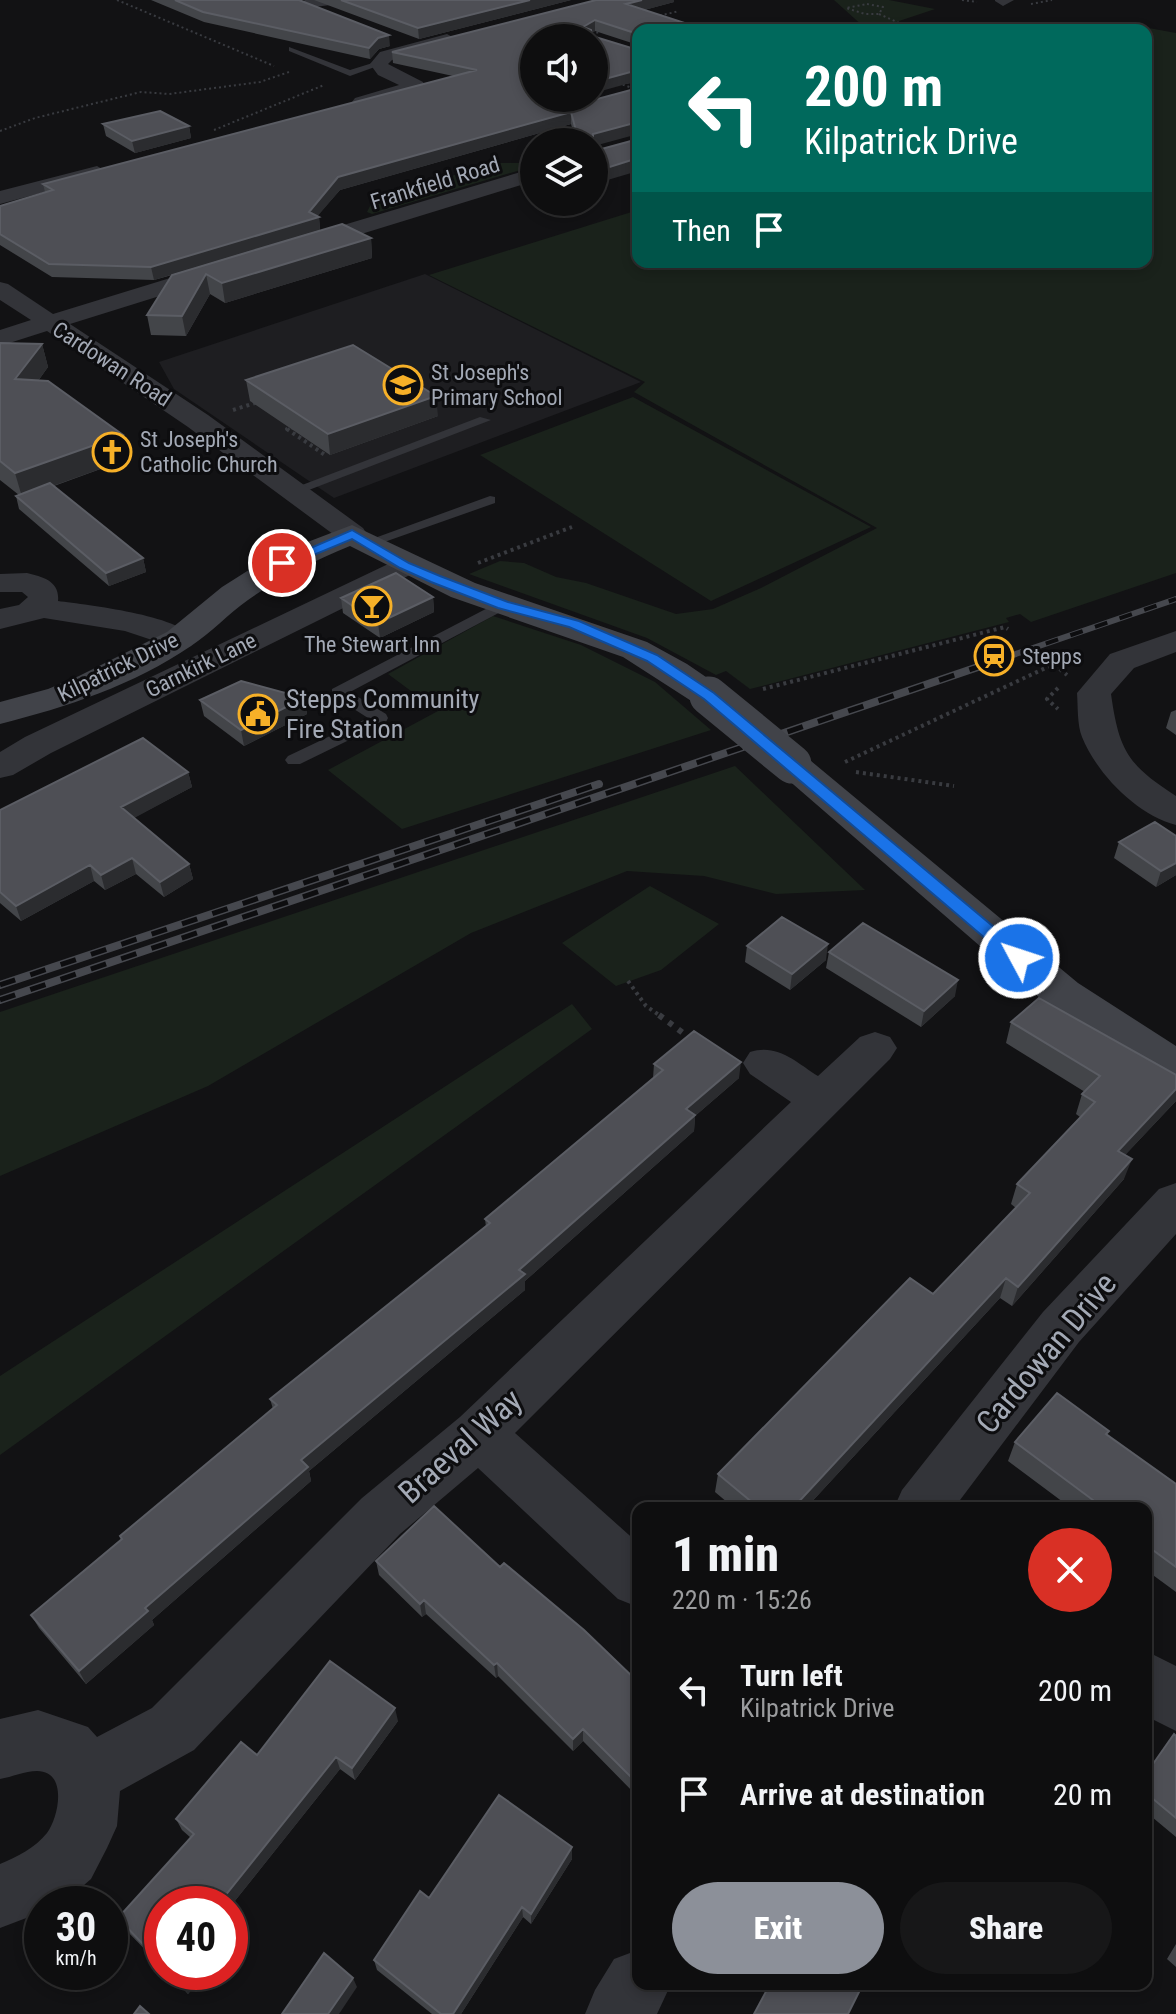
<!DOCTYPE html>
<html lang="en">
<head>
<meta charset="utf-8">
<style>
  :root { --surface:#0e0e0f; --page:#171718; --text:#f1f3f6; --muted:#9b9c9e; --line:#2e2e2f; --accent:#8c9099 }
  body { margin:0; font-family:"Roboto Condensed",sans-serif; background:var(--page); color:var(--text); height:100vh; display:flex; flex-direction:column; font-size:30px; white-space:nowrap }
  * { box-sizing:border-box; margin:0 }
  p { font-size:26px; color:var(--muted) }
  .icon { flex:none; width:44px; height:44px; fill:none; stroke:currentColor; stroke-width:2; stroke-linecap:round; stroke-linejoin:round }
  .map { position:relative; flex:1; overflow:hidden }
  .drawer { position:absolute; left:632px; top:1502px; width:520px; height:488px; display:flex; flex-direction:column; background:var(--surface); border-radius:16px; box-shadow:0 4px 12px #0003,0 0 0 2px var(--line) }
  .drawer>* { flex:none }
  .hud { position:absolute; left:632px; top:24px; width:520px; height:244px; border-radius:16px; box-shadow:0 4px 12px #0003,0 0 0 2px var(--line); background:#00695c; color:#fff; overflow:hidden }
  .tools { position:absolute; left:520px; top:24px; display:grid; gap:16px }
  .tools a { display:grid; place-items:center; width:88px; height:88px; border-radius:50%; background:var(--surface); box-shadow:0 4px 12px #0003,0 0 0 2px var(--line); font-size:40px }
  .speed { position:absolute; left:24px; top:1886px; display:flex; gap:16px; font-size:40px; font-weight:700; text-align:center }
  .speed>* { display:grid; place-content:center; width:104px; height:104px; border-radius:50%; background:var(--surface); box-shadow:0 4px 12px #0003,0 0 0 2px var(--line); line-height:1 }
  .speed small { font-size:20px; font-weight:400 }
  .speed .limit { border:12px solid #d22; background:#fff; color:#111 }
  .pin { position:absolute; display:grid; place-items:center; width:68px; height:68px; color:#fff; margin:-34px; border:4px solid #fff; border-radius:50%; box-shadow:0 2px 8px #0007 }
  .me { position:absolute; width:88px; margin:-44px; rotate:310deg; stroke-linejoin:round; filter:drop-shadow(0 0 6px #0008) }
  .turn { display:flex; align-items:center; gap:28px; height:168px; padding:0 40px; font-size:36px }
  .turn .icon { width:104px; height:104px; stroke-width:2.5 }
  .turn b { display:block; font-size:56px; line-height:68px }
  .then { display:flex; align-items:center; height:76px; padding:0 40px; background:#0003; gap:16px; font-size:30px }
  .round { display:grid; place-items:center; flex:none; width:84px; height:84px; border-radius:42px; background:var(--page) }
  .summary { display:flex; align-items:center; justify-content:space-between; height:136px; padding:0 40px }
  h1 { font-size:48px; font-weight:800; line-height:60px }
  .button { display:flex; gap:16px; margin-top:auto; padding:16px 40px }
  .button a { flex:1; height:92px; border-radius:48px; background:var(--accent); color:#fff; font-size:32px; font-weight:800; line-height:92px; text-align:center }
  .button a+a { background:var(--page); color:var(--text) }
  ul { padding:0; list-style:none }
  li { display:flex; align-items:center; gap:24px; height:104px; padding:0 40px }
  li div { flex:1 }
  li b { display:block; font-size:30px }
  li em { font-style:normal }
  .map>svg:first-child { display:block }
  .built { fill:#1e1e21 }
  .green { fill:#1a221b }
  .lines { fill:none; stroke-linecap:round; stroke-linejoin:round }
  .path-far2 { stroke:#393b40; stroke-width:2; stroke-dasharray:2 3; stroke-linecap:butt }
  .path-far1 { stroke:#393b40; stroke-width:4; stroke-dasharray:3 4; stroke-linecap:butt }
  .path { stroke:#393b40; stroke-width:6; stroke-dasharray:5 7; stroke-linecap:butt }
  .lane { fill:#333439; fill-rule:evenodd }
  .street { fill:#333439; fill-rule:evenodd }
  .secondary { fill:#414349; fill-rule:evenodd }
  .rail-far1-casing { stroke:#46484e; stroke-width:6 }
  .rail-casing { stroke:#46484e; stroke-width:8 }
  .rail-far1 { stroke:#0d0d0f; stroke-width:4; stroke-dasharray:13; stroke-linecap:butt }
  .rail { stroke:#0d0d0f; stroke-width:5; stroke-dasharray:16; stroke-linecap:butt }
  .secondary-bridge { stroke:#414349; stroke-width:39 }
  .wall { fill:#434549 }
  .shaded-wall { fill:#2b2c2f }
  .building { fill:#4e4f55; stroke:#5b5d64; stroke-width:2 }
  .route { fill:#1a73e8; stroke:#114b97; stroke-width:2 }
  .labels { text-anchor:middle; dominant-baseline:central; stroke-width:6; stroke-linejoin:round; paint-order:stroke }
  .far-street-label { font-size:22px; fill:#a3a9b5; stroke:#0d0d0f }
  .far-poi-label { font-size:22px; fill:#a3a9b5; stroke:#0d0d0f; text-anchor:start }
  .poi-label { font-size:26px; fill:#a3a9b5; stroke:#0d0d0f; text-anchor:start }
  .near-street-label { font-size:32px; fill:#a3a9b5; stroke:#0d0d0f }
</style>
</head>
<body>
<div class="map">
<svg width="1176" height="2014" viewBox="0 0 1176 2014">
  <rect width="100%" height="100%" fill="#121214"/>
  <path class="built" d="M425,274L641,382L334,498L174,389L159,362Z"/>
  <path class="green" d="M834,0H889L935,9L872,30L865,28Z
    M1116,22L1176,33V573L1031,622L1020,614L1006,618L1009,622L750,689L726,671L716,675L647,638L469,574L500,561L524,563L556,577L586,583L676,614L713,609L761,588L877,528L634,392L645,382L429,275L638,210V262H1146V30H1110Z
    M494,163H530L534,166L372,214L367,212L372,202L379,198Z
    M633,397L871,527L711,601L480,455Z
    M493,616L581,645L655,682L711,730L402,829L328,770L438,711L388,674Z
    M735,766L865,890L776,894L704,876L627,871L471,933L208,1086L0,1176V1012Z
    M650,886L719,924L661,970L616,986L562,943Z
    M572,1004L592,1029L0,1455V1376Z"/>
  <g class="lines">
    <path class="path-far2" d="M117,0L274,66
      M962,0L977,2
      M867,4L883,7L879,14H865L846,8Z
      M1031,4L1052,0
      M879,14L915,30
      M655,17L679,11
      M982,30L1001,24
      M577,38L603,31
      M618,83L638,90
      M214,130L324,85
      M0,131L35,118L141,92L169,94L260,82L289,72"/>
    <path class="path-far1" d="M233,410L258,402
      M294,427L287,429L325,455
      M478,563L572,527
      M1049,660L1067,675
      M1058,688L1047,699L1058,709
      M763,689L1005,627L1008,629
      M845,762L1054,664
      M856,772L954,786
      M628,981L646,1006L662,1017"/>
    <path class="path" d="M659,1015L691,1039"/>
    <path class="lane" d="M289,47L350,70L379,61L383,64L350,76L289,51Z
      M480,417L491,420L301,493L289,490Z
      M490,496L495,497V503L373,546H363L361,543Z
      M503,600L508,602V608L350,692L386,714L388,718L386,722L300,764H288L285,760L288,756L368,718L332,695V689Z"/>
    <path class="street" d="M305,0H338L330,5L299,9L297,5Z
      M1014,0L1003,6L995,1V0Z
      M447,34L456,39L453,43L392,60L388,64L423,82L425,86L423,90L362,108L355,106L352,102L355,98L399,85L378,75L370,64L380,52Z
      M97,166L107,172L104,176L0,204V191Z
      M534,168V181L306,251H290L287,246L290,241Z
      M219,263L227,265L231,270L227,275L70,324L208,415L363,528L367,534L363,540L352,543L341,540L188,427L47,331L0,346V330L31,320L0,300V282L8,284L53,314Z
      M405,556L416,558L420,565L416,572L51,753L13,775L0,778V752L25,737Z
      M27,573C43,577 60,581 58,601C88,605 179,615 195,639L191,646L179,649L125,631L44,618L0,629V609L19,605L28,597L22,592H0V574Z
      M1176,631V652L1134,668L1111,694C1119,751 1128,765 1176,796V825C1137,815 1097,774 1082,737C1077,725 1078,706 1077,693L1110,654Z
      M875,1032L890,1037L897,1048L890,1059L515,1433L638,1543V1607L618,1599L478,1468L400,1534L194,1750L120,1791L117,1826L107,1848L91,1879L63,1903L42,1904V1912L0,1928V1864C17,1857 35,1848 47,1833C59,1817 68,1771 37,1771C25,1771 12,1777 0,1779V1719L38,1710L88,1727L97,1737L152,1708L362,1498L460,1417L791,1102L750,1074L743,1063L750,1052C777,1043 796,1062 818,1076L860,1037Z
      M1176,1183V1234L1079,1342L954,1508H894L902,1490L1043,1312L1159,1189Z
      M1146,1651L1176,1666V1731L1146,1716Z
      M638,1950V1984H671L657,2014H585L595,1990L614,1959Z"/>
    <path class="secondary" d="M352,525L475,583L647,642L687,664L722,688L727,696L722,704L709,707L696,704L623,657L451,597L350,546C314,561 280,577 248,600C228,614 211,633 191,646C134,685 67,707 0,724V702L48,689L79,676L167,632L222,587L271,556Z
      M792,752L805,756L1078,983L1176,1046V1085L1160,1080L1048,1005L779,772L773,764L779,756Z"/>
    <g class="rail-far1-casing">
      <path id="rail-far1" d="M972,669L1176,599"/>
    </g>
    <g class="rail-casing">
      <path id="rail" d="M0,985L599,784
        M0,1000L978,667"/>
    </g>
    <use href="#rail-far1" class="rail-far1"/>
    <use href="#rail" class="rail"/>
    <path class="secondary-bridge" d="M709,696L792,764"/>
  </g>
  <path class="wall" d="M151,0H299L390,46L379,49L370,59L204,22Z
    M314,0H571L419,39Z
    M596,0H674V2L644,10L638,30V45L595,31L591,33L592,36L638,50V82L534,98H577L567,101L594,142H576L571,124L340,190L317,216L319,217L320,230L371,238L372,258L225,303L210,294L186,336L151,335L147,315L172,275L154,280L52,277L0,245V206L45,192L43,184L453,76L393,63L392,52Z
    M103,124L189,126L191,138L135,153L106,136Z
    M0,343L42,344L48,367L38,381L123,435L128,459L54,486L143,558L146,572L109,586L19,509L16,496L19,495L0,480Z
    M246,380L438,416L330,455L250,401Z
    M433,597L434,612L380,638L343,613L341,598Z
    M304,698L307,714L244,746L204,716L200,700Z
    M1176,710V735L1166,728L1171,712Z
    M188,772L192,787L133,818L189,864L193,879L164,897L136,874L105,890L94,881L21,921L0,903V810Z
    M1176,836V875L1156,887L1114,858L1119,842Z
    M747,946L826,960L790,990L745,962Z
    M829,952L955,996L921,1027L826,968Z
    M1011,1022L1176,1075V1101L1125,1155L1124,1179L1012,1306L1000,1298L806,1508H734L715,1492L718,1474L933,1294L1016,1208L1011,1204L1017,1184L1080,1117L1076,1114L1082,1094L1085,1092L1006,1043Z
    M654,1064L739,1078L695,1116L694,1131L525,1281V1290L309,1471L311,1481L152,1620L154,1625L86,1684L39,1628L31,1615L121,1540L120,1536L273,1409L270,1399L486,1227L485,1219L653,1078Z
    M1107,1435L1176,1484V1592L1146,1570V1508H1071L1008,1461L1015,1442Z
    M376,1561L500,1567L638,1682V1797L583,1741L573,1751L498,1676L496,1678L426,1614L422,1617L379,1575Z
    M398,1721L355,1780L340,1769L230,1907V1904H162V1967L125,1929L118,1918L191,1838L182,1830L176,1819L257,1755Z
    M1176,1736V1837L1146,1812V1774Z
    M572,1847V1859L531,1924L523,1917L461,2014H432L377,1970L374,1960L429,1898Z
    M1176,1944V1967L1167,1959Z
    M167,1972H206L188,1994Z"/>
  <path class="shaded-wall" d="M530,0H571L419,39L418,28Z
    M642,0H674V2L626,15V4Z
    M595,20V31L583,37V27Z
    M389,35L390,46L379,49L370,59L369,48L378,38Z
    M637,70V81L594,93V82Z
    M571,112V124L340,190L316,218L319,217L320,230L154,280L151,267L309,212L338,177Z
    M638,122V134L594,146L593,134Z
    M189,126L191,138L135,153L132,141Z
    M638,158V171L594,184V172Z
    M371,238L372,258L225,303L222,283Z
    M206,274L210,294L186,336L182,316Z
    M42,344L48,367L22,403L15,379Z
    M436,396L438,416L330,455L328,434Z
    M123,435L128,459L22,497L15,473Z
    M143,558L146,572L109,586L106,573Z
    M433,597L434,612L380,638L378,623Z
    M304,698L307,714L244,746L241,730Z
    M188,772L192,787L125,823L121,807Z
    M132,858L136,874L105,890L101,875Z
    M1176,863V875L1156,887L1161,871Z
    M189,864L193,879L164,897L160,882Z
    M90,865L94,881L21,921L16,906Z
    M828,944L826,960L790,990L792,974Z
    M958,980L955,996L921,1027L924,1011Z
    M741,1062L739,1078L695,1116L694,1131L525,1281V1290L309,1471L311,1481L152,1620L154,1625L86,1684L79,1671L145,1608L301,1460L519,1270L686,1109Z
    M1176,1089V1101L1110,1171L1118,1151Z
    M1132,1159L1124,1179L1012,1306L1018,1287Z
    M1006,1278L1000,1298L806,1508H793Z
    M424,1600L426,1614L422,1617L420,1604Z
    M497,1663L498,1676L496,1678L494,1665Z
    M395,1708L398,1721L355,1780L352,1768Z
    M583,1729V1741L573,1751V1739Z
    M336,1757L340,1769L230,1907V1904H223L221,1901Z
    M572,1847V1859L531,1924V1914Z
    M522,1907L523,1917L461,2014H453Z
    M237,1917L243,1927L230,1943V1926Z
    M191,1972H206L188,1994L181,1984Z
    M353,1978L357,1987L339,2014H328Z"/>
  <path class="building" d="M175,0H299L389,35L378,38L369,48L203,12Z
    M341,0H530L418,28Z
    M596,0H642L626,4L706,30H638V34L595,20L583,27L591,30L592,36L638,50V70L594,82V38H534V98H563L575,105L638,88V122L593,134V142H579L571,112L338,177L309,212L319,217L151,267L49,264L0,234V206L53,190L43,184L477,70L392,52Z
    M160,111L189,126L132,141L103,124Z
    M638,139V158L594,172V151Z
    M342,224L371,238L222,283L206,274L182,316L147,315L172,275Z
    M0,343L42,344L15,379L48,381L123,435L15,473L0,461Z
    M353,345L436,396L328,434L246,380Z
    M50,483L143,558L106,573L16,496Z
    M396,573L433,597L378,623L341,598Z
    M241,681L304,698L241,730L200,700Z
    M143,738L188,772L121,807L189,864L160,882L132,858L101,875L90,865L16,906L0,892V810Z
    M1155,822L1176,836V863L1161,871L1119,842Z
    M782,917L828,944L792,974L747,946Z
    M863,923L958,980L924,1011L829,952Z
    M1039,998L1176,1075V1089L1118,1151L1132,1159L1018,1287L1006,1278L793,1508H759L718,1474L910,1278L933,1294L1030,1193L1017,1184L1095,1102L1082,1094L1100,1076L1011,1022Z
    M694,1031L741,1062L686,1109L695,1115L519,1270L525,1274L301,1460L308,1467L145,1608L148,1611L79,1671L31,1615L122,1539L120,1536L277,1405L270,1399L490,1223L485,1219L663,1070L654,1064Z
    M1057,1393L1109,1431L1106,1434L1176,1484V1567L1146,1545V1508H1099L1101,1506L1015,1442Z
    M434,1506L500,1567L504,1563L584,1630L638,1682V1784L583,1729L573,1739L497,1663L494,1665L424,1600L420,1604L376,1561Z
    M330,1661L395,1708L352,1768L336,1757L221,1901L224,1904H162V1964L118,1918L194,1834L176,1819L241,1742L257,1755Z
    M1174,1734L1176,1736V1818L1146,1793V1774Z
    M499,1795L572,1847L531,1914L522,1907L453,2014H441L374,1960L420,1891L429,1898Z
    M230,1910L237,1917L230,1926Z
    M324,1953L353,1978L328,2014H282Z
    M169,1972H191L181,1984Z
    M770,1984H863L848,2014H754Z
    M140,2006L149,2014H134Z"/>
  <path class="route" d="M352,530L409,563L440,576L508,602L579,621L657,655L714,693L1025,953L1028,958L1025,962H1013L704,699L647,661L569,627L498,608L431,582L400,568L352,539L287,566L276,563Z"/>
  <defs>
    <g id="school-ring" transform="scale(2)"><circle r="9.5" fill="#0d0d0f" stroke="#f6b028" stroke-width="1.5"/><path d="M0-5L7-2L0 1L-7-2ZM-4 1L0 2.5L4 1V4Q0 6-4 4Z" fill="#f6b028"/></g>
    <g id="church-ring" transform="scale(2)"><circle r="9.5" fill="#0d0d0f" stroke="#f6b028" stroke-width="1.5"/><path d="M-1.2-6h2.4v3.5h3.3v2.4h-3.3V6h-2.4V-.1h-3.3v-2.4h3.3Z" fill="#f6b028"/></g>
    <g id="bar-ring" transform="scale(2)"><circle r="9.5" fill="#0d0d0f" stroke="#f6b028" stroke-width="1.5"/><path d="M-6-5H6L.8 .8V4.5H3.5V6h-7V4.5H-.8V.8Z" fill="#f6b028"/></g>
    <g id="station-ring" transform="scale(2)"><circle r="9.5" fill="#0d0d0f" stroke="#f6b028" stroke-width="1.5"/><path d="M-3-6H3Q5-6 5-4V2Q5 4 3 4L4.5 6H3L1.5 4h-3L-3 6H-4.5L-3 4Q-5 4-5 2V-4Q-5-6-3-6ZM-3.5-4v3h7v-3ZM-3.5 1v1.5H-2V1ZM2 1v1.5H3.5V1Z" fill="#f6b028"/></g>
    <g id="civic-ring" transform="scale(2)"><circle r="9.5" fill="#0d0d0f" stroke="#f6b028" stroke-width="1.5"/><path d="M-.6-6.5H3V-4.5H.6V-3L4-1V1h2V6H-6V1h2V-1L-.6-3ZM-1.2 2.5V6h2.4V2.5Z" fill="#f6b028"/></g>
  </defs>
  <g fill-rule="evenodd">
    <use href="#school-ring" x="403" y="385"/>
    <use href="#church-ring" x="112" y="452"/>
    <use href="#bar-ring" x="372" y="606"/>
    <use href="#station-ring" x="994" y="656"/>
    <use href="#civic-ring" x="258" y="714"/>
  </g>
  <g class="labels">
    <g class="far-street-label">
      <text transform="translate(435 183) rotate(-17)">Frankfield Road</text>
      <text transform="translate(112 364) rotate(33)">Cardowan Road</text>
      <text transform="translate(201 665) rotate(-26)">Garnkirk Lane</text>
      <text transform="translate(118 667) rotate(-26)">Kilpatrick Drive</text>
    </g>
    <g class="far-poi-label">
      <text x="431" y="372">St Joseph's<tspan x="431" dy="25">Primary School</tspan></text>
      <text x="140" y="439">St Joseph's<tspan x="140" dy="25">Catholic Church</tspan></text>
      <text x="372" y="644" text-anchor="middle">The Stewart Inn</text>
      <text x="1022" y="656">Stepps</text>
    </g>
    <g class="poi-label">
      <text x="286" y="699">Stepps Community<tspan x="286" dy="30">Fire Station</tspan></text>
    </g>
    <g class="near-street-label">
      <text transform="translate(1046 1353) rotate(-50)">Cardowan Drive</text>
      <text transform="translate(460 1446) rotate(-42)">Braeval Way</text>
    </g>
  </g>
</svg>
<div class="tools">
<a><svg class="icon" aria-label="sound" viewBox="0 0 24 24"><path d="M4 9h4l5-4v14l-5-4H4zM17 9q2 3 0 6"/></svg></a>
<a><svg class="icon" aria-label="layers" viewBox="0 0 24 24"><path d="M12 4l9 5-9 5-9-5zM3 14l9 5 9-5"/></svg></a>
</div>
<div class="speed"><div>30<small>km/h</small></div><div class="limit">40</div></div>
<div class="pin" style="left:282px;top:563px;background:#d93025"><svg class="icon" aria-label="arrive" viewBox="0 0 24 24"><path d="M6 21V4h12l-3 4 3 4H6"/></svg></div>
<svg class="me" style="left:1019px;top:958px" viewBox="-20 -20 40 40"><circle r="17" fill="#1a73e8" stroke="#fff" stroke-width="3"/><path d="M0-11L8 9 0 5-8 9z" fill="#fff"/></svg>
<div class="hud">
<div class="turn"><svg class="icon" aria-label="left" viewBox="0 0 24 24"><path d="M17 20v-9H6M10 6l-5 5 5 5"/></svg><div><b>200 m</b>Kilpatrick Drive</div></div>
<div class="then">Then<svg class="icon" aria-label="arrive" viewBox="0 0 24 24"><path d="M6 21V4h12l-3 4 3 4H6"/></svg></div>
</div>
<section class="drawer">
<div class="summary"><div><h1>1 min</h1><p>220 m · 15:26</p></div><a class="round" style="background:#d93025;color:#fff"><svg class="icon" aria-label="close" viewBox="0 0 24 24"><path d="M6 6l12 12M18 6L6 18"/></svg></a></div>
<ul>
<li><svg class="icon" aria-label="left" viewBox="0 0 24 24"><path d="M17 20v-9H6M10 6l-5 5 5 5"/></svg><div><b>Turn left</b><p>Kilpatrick Drive</p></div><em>200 m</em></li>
<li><svg class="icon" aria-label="arrive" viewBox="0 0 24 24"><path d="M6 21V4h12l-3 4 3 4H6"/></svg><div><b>Arrive at destination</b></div><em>20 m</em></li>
</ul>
<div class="button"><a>Exit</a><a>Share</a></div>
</section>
</div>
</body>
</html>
